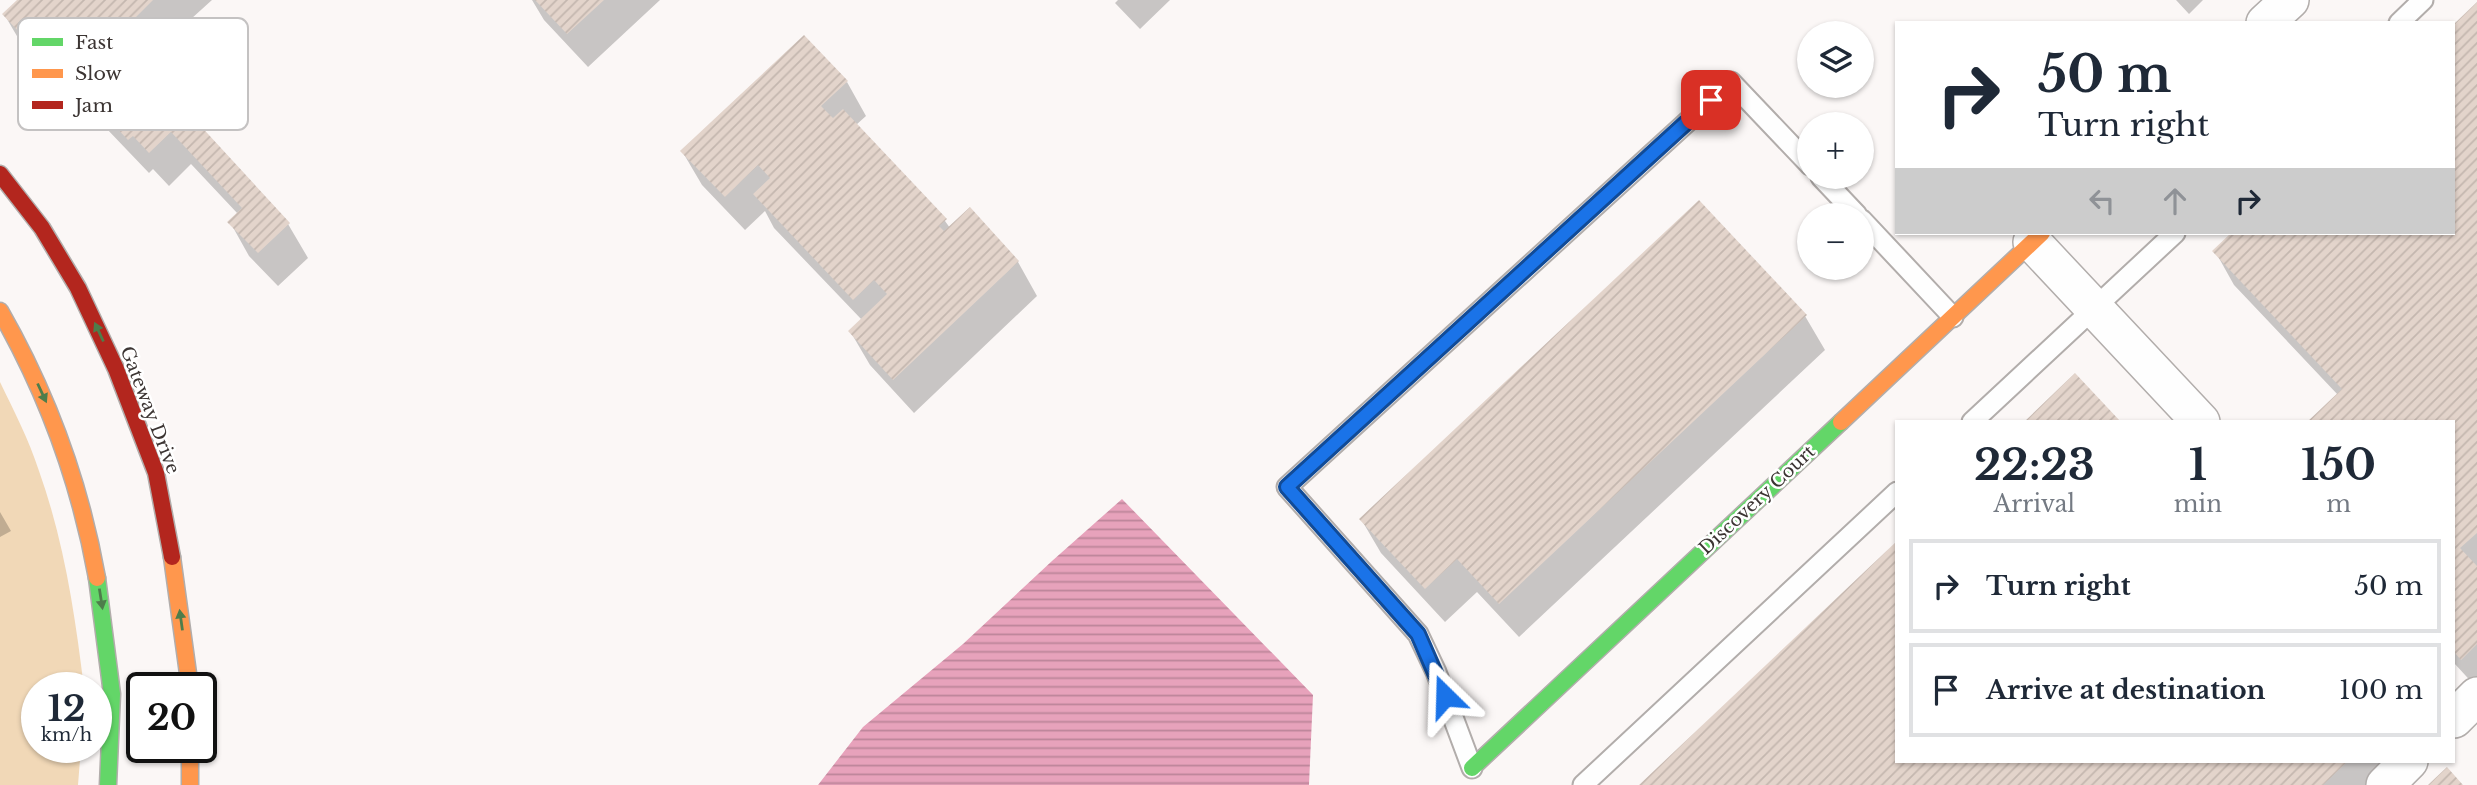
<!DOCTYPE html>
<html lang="en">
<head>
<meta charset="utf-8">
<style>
  :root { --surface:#fff; --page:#f2f2f3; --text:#1f2937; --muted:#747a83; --line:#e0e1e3 }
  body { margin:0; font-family:"Libre Baskerville",serif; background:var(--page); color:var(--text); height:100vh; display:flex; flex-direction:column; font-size:26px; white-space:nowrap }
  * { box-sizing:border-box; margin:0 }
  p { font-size:23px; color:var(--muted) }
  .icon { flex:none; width:38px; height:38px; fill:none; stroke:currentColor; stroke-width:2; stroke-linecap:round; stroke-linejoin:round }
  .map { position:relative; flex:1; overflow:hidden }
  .sheet { position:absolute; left:1895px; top:420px; width:560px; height:343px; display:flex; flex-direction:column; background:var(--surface); border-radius:0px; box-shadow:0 2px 5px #0004 }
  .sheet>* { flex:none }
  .banner { position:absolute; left:1895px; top:21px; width:560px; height:214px; border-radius:0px; box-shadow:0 2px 5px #0004; background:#fff; color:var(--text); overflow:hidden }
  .tools { position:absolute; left:1797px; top:21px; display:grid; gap:14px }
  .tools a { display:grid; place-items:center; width:77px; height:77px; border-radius:50%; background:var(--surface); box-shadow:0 2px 5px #0004; font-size:35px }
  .speed { position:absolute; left:21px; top:672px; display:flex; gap:14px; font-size:35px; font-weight:700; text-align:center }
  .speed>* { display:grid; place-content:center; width:91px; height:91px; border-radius:50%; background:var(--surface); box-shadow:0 2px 5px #0004; line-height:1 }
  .speed small { font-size:18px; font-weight:400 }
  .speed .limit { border:4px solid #111; border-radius:10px; background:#fff; color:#111 }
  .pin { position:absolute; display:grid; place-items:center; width:60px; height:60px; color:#fff; margin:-30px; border-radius:14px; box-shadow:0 4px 10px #0006 }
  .me { position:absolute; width:77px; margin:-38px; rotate:338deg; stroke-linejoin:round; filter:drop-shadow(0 0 5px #0008) }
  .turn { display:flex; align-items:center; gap:24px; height:147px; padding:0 28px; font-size:32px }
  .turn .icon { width:91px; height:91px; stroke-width:2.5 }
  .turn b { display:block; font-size:49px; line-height:60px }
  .lanes { display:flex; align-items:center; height:66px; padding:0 28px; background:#0003; justify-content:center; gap:35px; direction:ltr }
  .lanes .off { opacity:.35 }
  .eta { display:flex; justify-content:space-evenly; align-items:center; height:119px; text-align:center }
  .eta b { font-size:42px; font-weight:700; line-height:49px }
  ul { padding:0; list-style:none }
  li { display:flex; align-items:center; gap:21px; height:94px; margin:0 14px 10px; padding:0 14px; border:4px solid var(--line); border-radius:0px }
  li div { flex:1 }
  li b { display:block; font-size:26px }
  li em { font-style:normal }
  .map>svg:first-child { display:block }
  .green { fill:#f1d8b7 }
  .water { fill:url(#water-rules) }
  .shadow { fill:#0003 }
  .building { fill:url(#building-hatch) }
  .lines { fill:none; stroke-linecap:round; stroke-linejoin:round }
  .lane-casing { stroke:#b2adab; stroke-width:23 }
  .street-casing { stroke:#b2adab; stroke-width:40 }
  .fast-casing { stroke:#b2adab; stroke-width:19 }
  .slow-casing { stroke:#b2adab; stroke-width:19 }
  .jam-casing { stroke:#b2adab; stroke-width:19 }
  .lane { stroke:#fefefe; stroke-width:19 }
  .street { stroke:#fefefe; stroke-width:37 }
  .fast { stroke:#63d668; stroke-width:16 }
  .slow { stroke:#ff974d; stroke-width:16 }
  .jam { stroke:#b3261e; stroke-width:16 }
  .oneway { fill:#4e7d4b }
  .route-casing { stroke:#114b97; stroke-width:18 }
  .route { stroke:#1a73e8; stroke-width:12 }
  .labels { text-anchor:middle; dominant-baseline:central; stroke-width:5; stroke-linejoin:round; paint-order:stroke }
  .street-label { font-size:18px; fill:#3c3533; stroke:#fff }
  .key { fill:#fff; stroke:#c4c2c2; stroke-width:2 }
  .key-label { font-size:19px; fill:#3c3533 }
</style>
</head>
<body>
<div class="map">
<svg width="2477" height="785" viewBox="0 0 2477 785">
  <defs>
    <pattern id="water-rules" width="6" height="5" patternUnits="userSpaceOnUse" patternTransform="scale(1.75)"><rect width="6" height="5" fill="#e7a2bb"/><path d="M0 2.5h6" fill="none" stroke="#bc8599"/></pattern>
    <pattern id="building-hatch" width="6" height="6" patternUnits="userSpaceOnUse" patternTransform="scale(1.75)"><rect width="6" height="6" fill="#e3d4cb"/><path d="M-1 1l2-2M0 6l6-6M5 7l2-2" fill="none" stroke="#c4b7af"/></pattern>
  </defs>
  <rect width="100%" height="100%" fill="#fbf7f6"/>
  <path class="green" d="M0,382C14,411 29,440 39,471C64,541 75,614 84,688H37V747H81L78,785H0Z"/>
  <path class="water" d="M1122,499L1313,695L1309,785H818L863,727L963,644L1052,561Z"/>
  <path class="shadow" d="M19,0H212L149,57L145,53L137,60L288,224L308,258L278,286L249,256L230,222L238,214L191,164L169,186L153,169L149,173L83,104L80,107L24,48L4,14Z
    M532,0H660L588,67L544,20Z
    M1118,0H1170L1140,29L1115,3Z
    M2176,0H2203L2189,14Z
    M2477,4V688L2454,663V422L2338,395L2234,285L2215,251L2234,233H2454V27Z
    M847,82L866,116L856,125L945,221L950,228L1018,262L1037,296L914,413L870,365L850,331L862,320L774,228L765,211L745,230L702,185L682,151Z
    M1805,316L1825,350L1519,637L1477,592L1445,622L1381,553L1361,519Z
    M0,512L11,531L0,537Z
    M1897,544V761H2404L2379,785H1642Z"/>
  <path class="building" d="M17,0H153L129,24L124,20L113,31L290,223L258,253L227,222L242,208L171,132L149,153L133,136L128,140L63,71L60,75L2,14Z
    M535,0H604L567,34Z
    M2477,2V533L2460,548L2477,566V644L2461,660L2454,652V422H2307L2342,389L2212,251L2231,233H2454V24Z
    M804,35L848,81L821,106L833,118L843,109L947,219L939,226L944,231L970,207L1019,261L893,380L848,331L887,294L874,280L853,300L753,194L770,178L758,165L725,197L680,151Z
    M1699,200L1807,315L1499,604L1457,559L1425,589L1359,519Z
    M2075,373L2121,422H2024Z
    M1897,541V761H2348L2323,785H1639Z
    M2447,767L2463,785H2428Z"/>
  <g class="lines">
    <g class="lane-casing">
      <path id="lane" d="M2399,23L2423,0
        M1821,177L1857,215
        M1862,220L1953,317
        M1972,422L2175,233
        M1472,768L1436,672L1418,634L1287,487L1731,82L1810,165
        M1583,785L1897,492"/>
    </g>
    <g class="street-casing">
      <path id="street" d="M2265,23L2290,0
        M2032,242L2201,422
        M2454,719L2477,696
        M2385,785L2409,761"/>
    </g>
    <g class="fast-casing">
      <path id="fast" d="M97,578L112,694L108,785
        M1472,768L1841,422"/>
    </g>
    <g class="slow-casing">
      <path id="slow" d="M0,311C48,395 80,483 97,578
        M1841,422L2042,233
        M172,557L190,688
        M190,747V785"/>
    </g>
    <g class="jam-casing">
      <path id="jam" d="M0,174L42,228L78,288L116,369L156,473L172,557"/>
    </g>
    <use href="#lane" class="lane"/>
    <use href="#street" class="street"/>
    <use href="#fast" class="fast"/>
    <use href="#slow" class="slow"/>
    <use href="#jam" class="jam"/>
  </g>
  <defs><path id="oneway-solid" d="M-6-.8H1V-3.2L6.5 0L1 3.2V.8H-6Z" transform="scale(1.75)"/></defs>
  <g class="oneway">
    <use href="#oneway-solid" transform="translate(99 332) rotate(-115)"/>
    <use href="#oneway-solid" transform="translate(42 393) rotate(65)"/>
    <use href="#oneway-solid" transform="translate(101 599) rotate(81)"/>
    <use href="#oneway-solid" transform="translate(181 620) rotate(-98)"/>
  </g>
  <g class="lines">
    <g class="route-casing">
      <path id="route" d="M1445,696L1418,634L1287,487L1711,100"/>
    </g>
    <use href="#route" class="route"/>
  </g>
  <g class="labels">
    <g class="street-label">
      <text transform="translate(150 410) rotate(69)">Gateway Drive</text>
      <text transform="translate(1757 500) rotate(-43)">Discovery Court</text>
    </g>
  </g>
  <rect x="18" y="18" width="230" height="112" rx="10" class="key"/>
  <rect x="32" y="38" width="31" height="8" fill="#63d668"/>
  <rect x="32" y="69" width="31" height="9" fill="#ff974d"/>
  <rect x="32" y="101" width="31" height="8" fill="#b3261e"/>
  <g class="key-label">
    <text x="75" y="49">Fast</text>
    <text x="75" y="80">Slow</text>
    <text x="75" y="112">Jam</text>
  </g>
</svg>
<div class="tools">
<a><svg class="icon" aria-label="layers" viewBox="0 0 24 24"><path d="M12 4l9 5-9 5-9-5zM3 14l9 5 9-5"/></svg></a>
<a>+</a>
<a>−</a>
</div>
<div class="speed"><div>12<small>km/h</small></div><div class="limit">20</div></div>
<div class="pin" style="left:1711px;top:100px;background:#d93025"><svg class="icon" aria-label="arrive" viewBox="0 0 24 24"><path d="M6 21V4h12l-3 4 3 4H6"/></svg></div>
<svg class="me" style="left:1445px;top:696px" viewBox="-20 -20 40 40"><path d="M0-17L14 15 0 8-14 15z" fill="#1a73e8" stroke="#fff" stroke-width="4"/></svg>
<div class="banner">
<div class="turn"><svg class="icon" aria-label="right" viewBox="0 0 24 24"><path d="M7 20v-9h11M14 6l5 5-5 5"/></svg><div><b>50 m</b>Turn right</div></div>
<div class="lanes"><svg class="icon off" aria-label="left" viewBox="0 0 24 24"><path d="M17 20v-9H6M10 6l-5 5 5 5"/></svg><svg class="icon off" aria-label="ahead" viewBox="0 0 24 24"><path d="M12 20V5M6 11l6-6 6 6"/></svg><svg class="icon" aria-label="right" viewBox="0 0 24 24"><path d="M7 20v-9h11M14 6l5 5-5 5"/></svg></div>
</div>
<section class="sheet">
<div class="eta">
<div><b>22:23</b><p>Arrival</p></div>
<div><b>1</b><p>min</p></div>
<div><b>150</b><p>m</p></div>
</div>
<ul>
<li><svg class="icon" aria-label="right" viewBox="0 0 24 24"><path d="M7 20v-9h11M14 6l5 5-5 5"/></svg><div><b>Turn right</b></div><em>50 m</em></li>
<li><svg class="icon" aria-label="arrive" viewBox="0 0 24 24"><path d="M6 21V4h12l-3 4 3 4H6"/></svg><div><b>Arrive at destination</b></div><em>100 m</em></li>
</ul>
</section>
</div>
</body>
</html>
